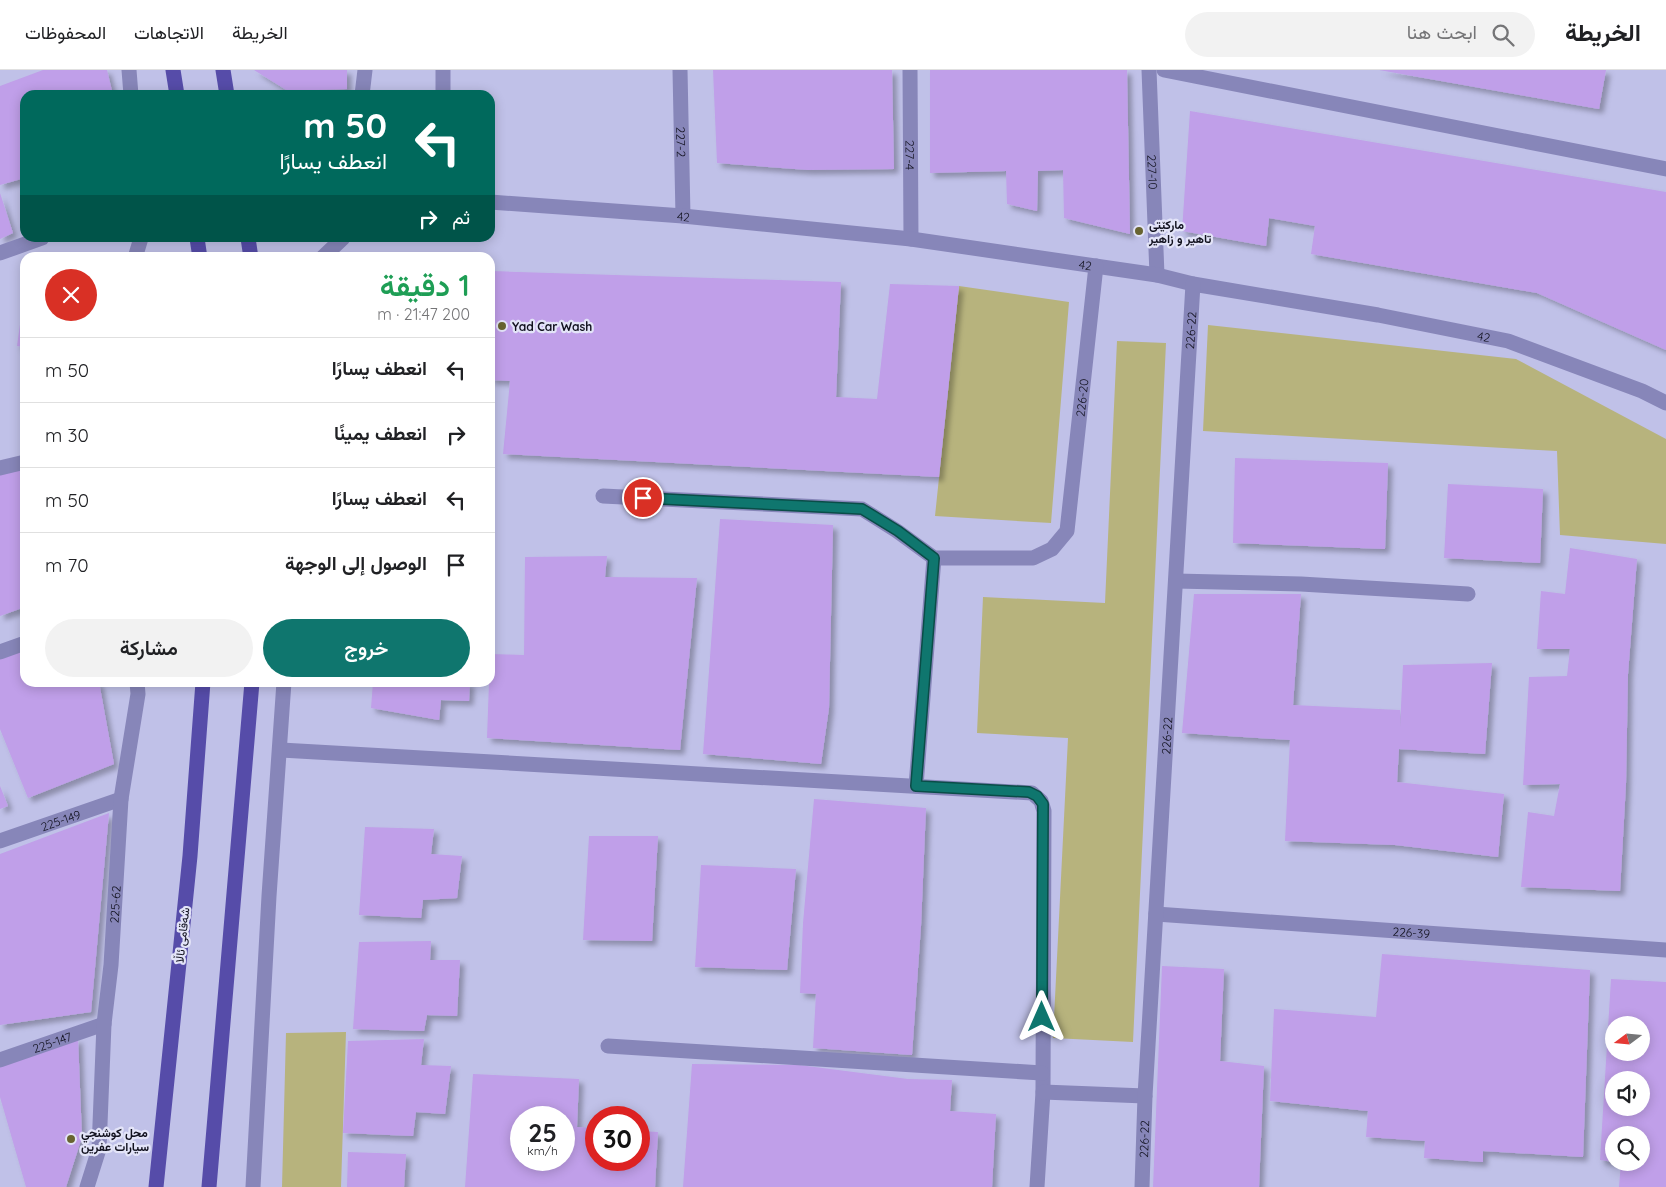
<!DOCTYPE html>
<html lang="ar">
<head>
<meta charset="utf-8">
<style>
  :root { --surface:#fff; --page:#f2f2f2; --text:#202124; --muted:#757577; --line:#e0e0e0; --accent:#0f766e }
  body { margin:0; font-family:Quicksand,Vazirmatn,sans-serif; background:var(--page); color:var(--text); direction:rtl; height:100vh; display:flex; flex-direction:column; font-size:19px; white-space:nowrap }
  * { box-sizing:border-box; margin:0 }
  p { font-size:16px; color:var(--muted) }
  .icon { flex:none; width:28px; height:28px; fill:none; stroke:currentColor; stroke-width:2; stroke-linecap:round; stroke-linejoin:round }
  .map { position:relative; flex:1; overflow:hidden; direction:ltr }
  .details { position:absolute; left:20px; top:182px; width:475px; height:435px; display:flex; flex-direction:column; background:var(--surface); border-radius:15px; box-shadow:0 2px 12px #0003; direction:rtl }
  .details>* { flex:none }
  .hud { position:absolute; left:20px; top:20px; width:475px; height:152px; border-radius:15px; box-shadow:0 2px 12px #0003; direction:rtl; background:#00695c; color:#fff; overflow:hidden }
  .needle { width:32px; rotate:254deg }
  .fabs { position:absolute; left:1605px; top:946px; display:grid; gap:10px }
  .fabs a { display:grid; place-items:center; width:45px; height:45px; border-radius:50%; background:var(--surface); box-shadow:0 2px 12px #0003; font-size:25px }
  .speed { position:absolute; left:510px; top:1036px; display:flex; gap:10px; font-size:25px; font-weight:700; text-align:center }
  .speed>* { display:grid; place-content:center; width:65px; height:65px; border-radius:50%; background:var(--surface); box-shadow:0 2px 12px #0003; line-height:1 }
  .speed small { font-size:12px; font-weight:400 }
  .speed .limit { border:8px solid #d22; background:#fff; color:#111 }
  .pin { position:absolute; display:grid; place-items:center; width:42px; height:42px; color:#fff; margin:-21px; border:2px solid #fff; border-radius:50%; box-shadow:0 1px 5px #0007 }
  .me { position:absolute; width:55px; margin:-28px; rotate:0deg; stroke-linejoin:round; filter:drop-shadow(0 0 4px #0008) }
  .turn { display:flex; align-items:center; gap:18px; height:105px; padding:0 25px; font-size:22px }
  .turn .icon { width:65px; height:65px; stroke-width:2.5 }
  .turn b { display:block; font-size:35px; line-height:42px }
  .then { display:flex; align-items:center; height:48px; padding:0 25px; background:#0003; gap:10px; font-size:19px }
  .round { display:grid; place-items:center; flex:none; width:52px; height:52px; border-radius:26px; background:var(--page) }
  .overview { display:flex; align-items:center; justify-content:space-between; height:85px; padding:0 25px }
  h1 { font-size:30px; font-weight:600; line-height:38px; color:#1e9e55 }
  .primary-button { display:flex; gap:10px; margin-top:auto; padding:10px 25px }
  .primary-button a { flex:1; height:58px; border-radius:30px; background:var(--accent); color:#fff; font-size:20px; font-weight:600; line-height:58px; text-align:center }
  .primary-button a+a { background:var(--page); color:var(--text) }
  ul { padding:0; list-style:none }
  li { display:flex; align-items:center; gap:15px; height:65px; padding:0 25px; border-top:1px solid var(--line) }
  li div { flex:1 }
  li b { display:block; font-size:19px }
  li em { font-style:normal }
  header { display:flex; align-items:center; gap:30px; box-sizing:border-box; height:70px; padding:0 25px; background:var(--surface); border-bottom:1px solid var(--line) }
  header strong { font-size:24px }
  nav { display:flex; gap:28px; margin-inline-start:auto; font-size:18px }
  .search { width:350px; height:45px; background:var(--page); display:flex; align-items:center; gap:12px; box-sizing:border-box; padding:0 18px; border-radius:28px; color:var(--muted); font-size:19px }
  .map>svg:first-child { display:block }
  .green { fill:#b7b37d }
  .building { fill:#c09fe9; fill-rule:evenodd; filter:url(#shadow) }
  .lines { fill:none; stroke-linecap:round; stroke-linejoin:round }
  .minor { stroke:#8786b9; stroke-width:15 }
  .major { stroke:#564ca9; stroke-width:15 }
  .route-casing { stroke:#0a4d48; stroke-width:12 }
  .route { stroke:#0f766e; stroke-width:9 }
  .poi-dot { fill:#686431; stroke:#e3e4f8; stroke-width:2 }
  .labels { text-anchor:middle; dominant-baseline:central; stroke-width:4.5; stroke-linejoin:round; paint-order:stroke }
  .street-label { font-size:12px; fill:#11111e; stroke:#e3e4f8 }
  .poi-label { font-size:12px; font-weight:bold; fill:#11111e; stroke:#e3e4f8; text-anchor:start }
</style>
</head>
<body>
<header>
<strong>الخريطة</strong>
<div class="search"><svg class="icon" aria-label="search" viewBox="0 0 24 24"><circle cx="10" cy="10" r="6"/><path d="M15 15l6 6"/></svg>ابحث هنا</div>
<nav><a>الخريطة</a><a>الاتجاهات</a><a>المحفوظات</a></nav>
</header>
<div class="map">
<svg width="1666" height="1117" viewBox="0 0 1666 1117">
  <defs>
    <filter id="shadow"><feDropShadow dx="4.5" dy="4.5" stdDeviation="2.5" flood-color="#0004"/></filter>
  </defs>
  <rect width="100%" height="100%" fill="#c0c1e8"/>
  <path class="green" d="M959,216L1069,232L1051,453L935,446Z
    M1208,255L1516,289L1666,369V474L1560,465L1557,381L1203,361Z
    M1117,271L1166,273L1133,972L1053,968L1068,668L977,663L983,527L1105,533Z
    M346,962L341,1117H282L286,963Z"/>
  <path class="building" d="M43,0H107L113,25H25V119L21,109L0,115V16Z
    M254,0H347V19L288,21Z
    M713,0H892L894,99L808,100L717,93Z
    M930,0H1127L1130,164L1064,148L1063,100L1038,101L1037,141L1007,134L1006,101L930,103Z
    M1379,0H1606L1599,39Z
    M1190,41L1666,122V280L1537,223L1311,184L1315,156L1269,148L1266,176L1182,161Z
    M0,123L13,163L0,169Z
    M490,201L841,212L836,327L877,329L890,214L959,216L939,407L503,384L510,311L490,310Z
    M24,225H25V277L17,276Z
    M1235,388L1388,393L1385,479L1233,473Z
    M25,399V537L0,546V404Z
    M1448,414L1543,419L1540,493L1444,488Z
    M720,449L833,455L829,638L821,694L703,684Z
    M1570,478L1637,489L1628,604L1626,714L1620,821L1521,817L1528,742L1554,746L1560,714L1523,715L1529,607L1567,606L1570,579H1537L1541,521L1565,524Z
    M607,486L605,507L697,508L680,680L487,668L490,584L524,585L525,487Z
    M1194,524H1301L1293,635L1400,640V657L1403,595L1492,593L1485,684L1399,679L1397,712L1504,724L1498,787L1395,775L1285,771L1290,670L1182,663Z
    M25,580V612H99L114,694L28,728L0,659V589Z
    M373,612H470L469,631L441,630L439,650L371,638Z
    M0,716L8,736L0,739Z
    M814,729L926,738L921,856L912,985L813,978L816,924L800,923L803,853Z
    M109,743L91,942L0,955V784Z
    M365,757L434,759L431,784L462,786L457,828L423,830L421,848L359,845Z
    M589,766H658L652,871L583,870Z
    M701,795L796,799L787,900L695,897Z
    M431,871L430,890H460L457,946L427,945L424,961L353,959L359,872Z
    M1382,884L1590,900L1583,1087L1483,1081V1092L1424,1088L1425,1071L1366,1067L1368,1041L1270,1031L1274,939L1376,947Z
    M1162,896L1224,899L1220,991L1264,996L1259,1117H1153Z
    M1611,909L1666,912V1117H1619L1621,1092H1641V1065H1614V1092L1600,1090ZM1614,955H1641V982H1614ZM1614,1010H1641V1038H1614Z
    M78,968L82,1067L66,1117H26L0,1027V995Z
    M424,969L421,995L451,996L445,1044L416,1042L413,1066L343,1063L348,971Z
    M692,994L799,995L908,1009L952,1010L950,1041L996,1044L992,1117H683Z
    M473,1004L579,1009L577,1057L596,1058V1090H639V1061L658,1062L655,1117H465ZM521,1048H564V1090H521Z
    M348,1082L406,1084L404,1117H347Z"/>
  <g class="lines">
    <g class="minor">
      <path d="M129,0L131,25"/>
      <path d="M443,0V25"/>
      <path id="s1" d="M680,0L683,146"/>
      <path id="s2" d="M910,0L911,169"/>
      <path id="s3" d="M1149,0L1157,205"/>
      <path d="M1164,0L1666,99"/>
      <path d="M362,25L365,0"/>
      <path id="s4" d="M490,132L683,146L911,169L1157,205L1193,214L1378,245L1508,271L1642,321L1666,333"/>
      <path d="M0,183L42,168"/>
      <path d="M135,188L141,168"/>
      <path d="M322,188L343,168"/>
      <path d="M0,398L25,392"/>
      <path id="s5" d="M603,426L862,439L897,461L934,488H1033L1052,479L1067,461L1096,196"/>
      <path d="M1176,511L1301,514L1468,524"/>
      <path d="M0,582L25,573"/>
      <path d="M281,680L1032,723L1041,731L1044,741L1043,1022L1037,1117"/>
      <path d="M916,716L934,488"/>
      <path id="s6" d="M0,771L121,729"/>
      <path id="s7" d="M1156,844L1666,880"/>
      <path d="M608,976L1042,1003"/>
      <path id="s8" d="M0,990L104,954"/>
      <path d="M1043,1022L1145,1026"/>
      <path id="s9" d="M87,1117L99,1079L104,954L111,895L121,729L138,624L137,612"/>
      <path d="M253,1117L269,826L284,612"/>
      <path id="s10" d="M1142,1117L1145,1026L1193,214"/>
    </g>
    <path class="major" d="M173,0L177,25
      M223,0L227,25
      M197,168L200,188
      M248,168L251,188
      M156,1117L190,786L203,612
      M209,1117L252,612"/>
  </g>
  <g class="lines">
    <g class="route-casing">
      <path id="route" d="M643,428L862,439L898,461L934,488L916,716L1029,722L1037,726L1043,734L1042,947"/>
    </g>
    <use href="#route" class="route"/>
  </g>
  <g class="poi-dot">
    <circle cx="1139" cy="161" r="5"/>
    <circle cx="502" cy="256" r="5"/>
    <circle cx="71" cy="1069" r="5"/>
  </g>
  <g class="labels">
    <g class="street-label">
      <text stroke="none"><textPath href="#s1" startOffset="72">227-2</textPath></text>
      <text stroke="none"><textPath href="#s2" startOffset="85">227-4</textPath></text>
      <text stroke="none"><textPath href="#s3" startOffset="102">227-10</textPath></text>
      <text stroke="none"><textPath href="#s4" startOffset="194">42</textPath></text>
      <text stroke="none"><textPath href="#s4" startOffset="599">42</textPath></text>
      <text stroke="none"><textPath href="#s10" startOffset="858">226-22</textPath></text>
      <text stroke="none"><textPath href="#s4" startOffset="1004">42</textPath></text>
      <text stroke="none"><textPath href="#s5" startOffset="624">226-20</textPath></text>
      <text stroke="none"><textPath href="#s10" startOffset="452">226-22</textPath></text>
      <text stroke="none"><textPath href="#s6" startOffset="64">225-149</textPath></text>
      <text stroke="none"><textPath href="#s9" startOffset="285">225-62</textPath></text>
      <text stroke="none"><textPath href="#s7" startOffset="256">226-39</textPath></text>
      <text transform="translate(182 865) rotate(-84)">شه‌قامی ئاڵا</text>
      <text stroke="none"><textPath href="#s8" startOffset="55">225-147</textPath></text>
      <text stroke="none"><textPath href="#s10" startOffset="48">226-22</textPath></text>
    </g>
    <g class="poi-label">
      <text x="1149" y="154">ماركێتی<tspan x="1149" dy="14">تاهیر و زاهیر</tspan></text>
      <text x="512" y="256">Yad Car Wash</text>
      <text x="81" y="1062">محل كوشنجي<tspan x="81" dy="14">سيارات عفرين</tspan></text>
    </g>
  </g>
</svg>
<div class="fabs">
<a><svg class="needle" viewBox="-14 -14 28 28"><path d="M0-13l5 13h-10z" fill="#e53935"/><path d="M0 13l5-13h-10z" fill="#757577"/></svg></a>
<a><svg class="icon" aria-label="sound" viewBox="0 0 24 24"><path d="M4 9h4l5-4v14l-5-4H4zM17 9q2 3 0 6"/></svg></a>
<a><svg class="icon" aria-label="search" viewBox="0 0 24 24"><circle cx="10" cy="10" r="6"/><path d="M15 15l6 6"/></svg></a>
</div>
<div class="speed"><div>25<small>km/h</small></div><div class="limit">30</div></div>
<div class="pin" style="left:643px;top:428px;background:#d93025"><svg class="icon" aria-label="arrive" viewBox="0 0 24 24"><path d="M6 21V4h12l-3 4 3 4H6"/></svg></div>
<svg class="me" style="left:1042px;top:947px" viewBox="-20 -20 40 40"><path d="M0-17L14 15 0 8-14 15z" fill="#0f766e" stroke="#fff" stroke-width="4"/></svg>
<div class="hud">
<div class="turn"><svg class="icon" aria-label="left" viewBox="0 0 24 24"><path d="M17 20v-9H6M10 6l-5 5 5 5"/></svg><div><b>50 m</b>انعطف يسارًا</div></div>
<div class="then">ثم<svg class="icon" aria-label="right" viewBox="0 0 24 24"><path d="M7 20v-9h11M14 6l5 5-5 5"/></svg></div>
</div>
<section class="details">
<div class="overview"><div><h1>1 دقيقة</h1><p>200 m · 21:47</p></div><a class="round" style="background:#d93025;color:#fff"><svg class="icon" aria-label="close" viewBox="0 0 24 24"><path d="M6 6l12 12M18 6L6 18"/></svg></a></div>
<ul>
<li><svg class="icon" aria-label="left" viewBox="0 0 24 24"><path d="M17 20v-9H6M10 6l-5 5 5 5"/></svg><div><b>انعطف يسارًا</b></div><em>50 m</em></li>
<li><svg class="icon" aria-label="right" viewBox="0 0 24 24"><path d="M7 20v-9h11M14 6l5 5-5 5"/></svg><div><b>انعطف يمينًا</b></div><em>30 m</em></li>
<li><svg class="icon" aria-label="left" viewBox="0 0 24 24"><path d="M17 20v-9H6M10 6l-5 5 5 5"/></svg><div><b>انعطف يسارًا</b></div><em>50 m</em></li>
<li><svg class="icon" aria-label="arrive" viewBox="0 0 24 24"><path d="M6 21V4h12l-3 4 3 4H6"/></svg><div><b>الوصول إلى الوجهة</b></div><em>70 m</em></li>
</ul>
<div class="primary-button"><a>خروج</a><a>مشاركة</a></div>
</section>
</div>
</body>
</html>
